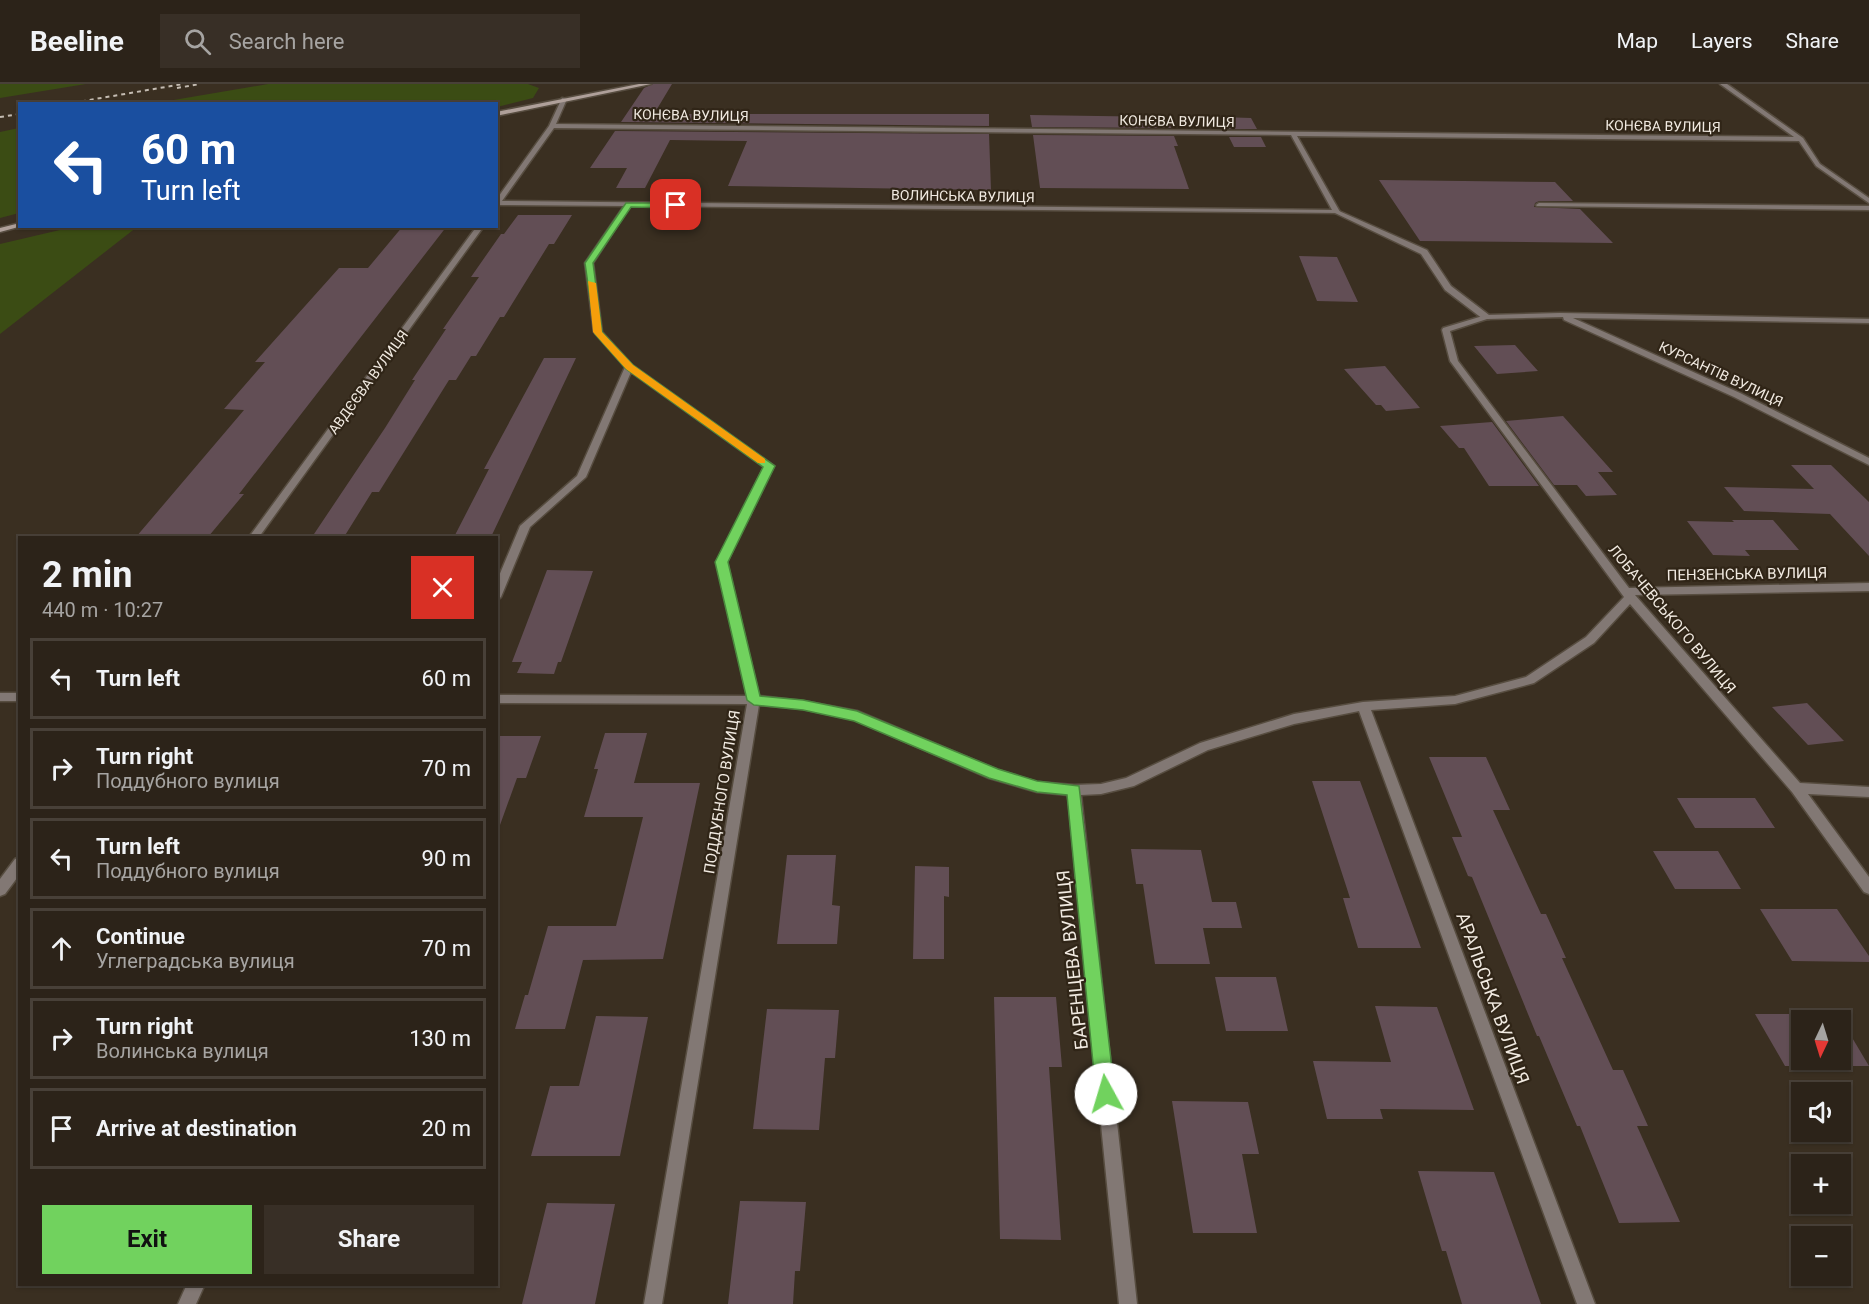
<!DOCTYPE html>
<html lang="en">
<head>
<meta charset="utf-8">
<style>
  :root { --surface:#2c2319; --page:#382f26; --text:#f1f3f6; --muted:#a6a4a2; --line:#484038; --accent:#71d25e }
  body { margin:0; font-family:Roboto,sans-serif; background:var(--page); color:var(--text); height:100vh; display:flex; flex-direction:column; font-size:22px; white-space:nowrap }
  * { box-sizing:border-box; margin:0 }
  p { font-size:20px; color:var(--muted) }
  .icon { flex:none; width:33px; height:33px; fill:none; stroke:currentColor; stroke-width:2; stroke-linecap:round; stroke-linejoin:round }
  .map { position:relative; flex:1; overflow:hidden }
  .details { position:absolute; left:18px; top:452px; width:480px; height:750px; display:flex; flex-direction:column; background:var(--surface); border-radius:0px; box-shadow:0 2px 4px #0004,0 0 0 2px var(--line) }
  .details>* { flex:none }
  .banner { position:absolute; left:18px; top:18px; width:480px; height:126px; border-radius:0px; box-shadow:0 2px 4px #0004,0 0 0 2px var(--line); background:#1a4fa0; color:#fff; overflow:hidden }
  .needle { width:39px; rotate:184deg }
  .fabs { position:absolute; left:1791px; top:926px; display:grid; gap:12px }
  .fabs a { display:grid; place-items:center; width:60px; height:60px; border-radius:0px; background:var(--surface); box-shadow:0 2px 4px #0004,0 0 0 2px var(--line); font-size:30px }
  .pin { position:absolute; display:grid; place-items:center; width:51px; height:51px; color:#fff; margin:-26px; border-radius:12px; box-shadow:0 3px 9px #0006 }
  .me { position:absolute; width:66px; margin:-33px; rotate:354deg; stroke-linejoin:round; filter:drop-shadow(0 0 4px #0008) }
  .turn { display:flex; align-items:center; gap:21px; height:126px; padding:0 24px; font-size:27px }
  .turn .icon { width:78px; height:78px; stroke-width:2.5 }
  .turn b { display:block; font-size:42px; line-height:51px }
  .round { display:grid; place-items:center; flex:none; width:63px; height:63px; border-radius:0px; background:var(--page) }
  .summary { display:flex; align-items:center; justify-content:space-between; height:102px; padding:0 24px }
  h1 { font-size:36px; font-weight:700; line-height:45px }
  .primary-button { display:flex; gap:12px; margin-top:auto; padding:12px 24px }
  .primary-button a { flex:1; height:69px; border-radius:0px; background:var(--accent); color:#111; font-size:24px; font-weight:700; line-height:69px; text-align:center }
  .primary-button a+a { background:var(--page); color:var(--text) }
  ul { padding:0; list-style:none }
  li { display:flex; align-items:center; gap:18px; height:81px; margin:0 12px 9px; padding:0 12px; border:3px solid var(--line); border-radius:0px }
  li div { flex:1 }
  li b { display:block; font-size:22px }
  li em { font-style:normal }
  header { display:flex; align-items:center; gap:36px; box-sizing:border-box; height:84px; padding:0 30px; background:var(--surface); border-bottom:2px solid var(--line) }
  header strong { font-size:28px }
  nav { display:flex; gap:33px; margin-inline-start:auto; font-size:21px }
  .search { width:420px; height:54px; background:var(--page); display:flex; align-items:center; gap:15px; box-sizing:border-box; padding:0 21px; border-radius:0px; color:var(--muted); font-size:22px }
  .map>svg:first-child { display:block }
  .green { fill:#3b4c14 }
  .building { fill:#624e55; fill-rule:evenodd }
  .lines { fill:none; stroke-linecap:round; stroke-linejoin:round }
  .lane-casing { stroke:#574d40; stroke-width:3 }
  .street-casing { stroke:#574d40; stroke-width:3 }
  .secondary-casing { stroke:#574d40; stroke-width:3 }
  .lane { fill:#827874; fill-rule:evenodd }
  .street { fill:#827874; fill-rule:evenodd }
  .secondary { fill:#afa09a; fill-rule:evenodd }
  .rail { stroke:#c4bcb2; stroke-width:2; stroke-dasharray:4 4; stroke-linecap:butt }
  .route { fill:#71d25e; stroke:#49883d; stroke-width:1.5 }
  .slow { fill:#f59e0b }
  .labels { text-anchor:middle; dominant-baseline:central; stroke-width:4.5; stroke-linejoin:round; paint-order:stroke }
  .far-street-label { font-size:14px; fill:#f1eae1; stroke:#302517 }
  .street-label { font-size:15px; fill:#f1eae1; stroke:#302517 }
  .near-street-label { font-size:18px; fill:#f1eae1; stroke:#302517 }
</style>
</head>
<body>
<header>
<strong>Beeline</strong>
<div class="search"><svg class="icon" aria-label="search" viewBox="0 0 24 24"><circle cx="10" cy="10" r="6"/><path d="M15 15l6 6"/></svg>Search here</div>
<nav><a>Map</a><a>Layers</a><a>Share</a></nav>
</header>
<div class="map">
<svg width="1869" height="1220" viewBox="0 0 1869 1220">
  <rect width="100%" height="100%" fill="#3a2f21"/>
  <path class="green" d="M0,0H86L0,14Z
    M268,0H528L539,4L533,14L497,23L496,20L156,19Z
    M19,44V129L0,134V48Z
    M77,142L137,143L0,250V160Z"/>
  <path class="building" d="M653,0H672L654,30H989V42L621,38L644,4Z
    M1030,31L1167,33L1171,44L1032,43Z
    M1221,33L1251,34L1257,45H1226Z
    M615,47L989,50L991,106L728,102L747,57L670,56L645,104H616L627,84H590Z
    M1033,51L1174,52L1178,62H1174L1189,105L1040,104Z
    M1229,53H1261L1266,63H1234Z
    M1379,96L1555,98L1573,117H1539L1535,119L1534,123L1580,125L1613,159L1420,157Z
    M518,131H572L554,160H549L504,233H500L476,272H471L456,296H449L379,408H372L344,453H312L385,344L415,296H412L446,245H443L479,193H471L501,150H504Z
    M403,142H447L239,410H244L208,453H136L244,326L224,325L265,278H255L339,184H368Z
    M1299,172L1337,173L1358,218L1317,217Z
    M1515,261L1538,287L1497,290L1474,262Z
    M544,274H576L491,453H454L489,385H484Z
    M1385,282L1420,324L1386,327L1381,321H1376L1344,285Z
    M1563,332L1613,388H1598L1617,411L1586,412L1577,401H1554L1506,337Z
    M1492,338L1539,402H1489L1464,364H1459L1440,342Z
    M1791,381H1831L1869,418V472L1830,430L1744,427L1724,403L1814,405Z
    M1732,436H1773L1799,466H1745L1750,472L1713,471L1687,437L1734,438Z
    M547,486L593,487L561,578H558L554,590L517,589L522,578H512Z
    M1807,619L1844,657L1808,661L1772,623Z
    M605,649H647L634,699H700L663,875L583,876L565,945H515L525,911H528L548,842H616L643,733H584L598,685H594Z
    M496,652H541L526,694H517L500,741H496Z
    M1429,673H1486L1510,726H1493L1541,830H1546L1566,874H1562L1613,986H1623L1648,1042H1637L1680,1138L1619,1139L1580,1042H1577L1539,952H1537L1472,793L1468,792L1452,753H1462Z
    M1312,697H1360L1421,864H1358L1343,814H1350Z
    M1677,714H1755L1775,744H1695Z
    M1131,765L1201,766L1212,818H1236L1242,844H1203L1210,880H1155L1143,800H1136Z
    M1653,767H1718L1741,805H1675Z
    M787,771H836L832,821L840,822L837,860H777Z
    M915,782L949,783V813L944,812V875H913Z
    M1760,825H1837L1869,872V878L1792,877Z
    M1215,893H1276L1288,947H1226Z
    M994,913H1056L1062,983H1049L1061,1156L1000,1155Z
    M1375,922L1437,923L1474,1026L1380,1025L1383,1035H1327L1313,977L1391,978Z
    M767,925L839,926L835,974H825L819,1046L753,1045Z
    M1755,930H1838L1869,982H1785ZM1802,936H1840V975H1802Z
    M596,932L648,933L620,1072H531L550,1002H579Z
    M1172,1017L1248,1018L1259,1070H1242L1257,1149H1193Z
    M1418,1087L1494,1088L1541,1220H1462L1446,1167H1442Z
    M740,1117L806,1118L800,1187H795L793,1220H728Z
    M547,1119L615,1120L595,1220H522Z"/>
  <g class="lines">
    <g class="lane-casing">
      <path id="lane" d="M1539,119L1869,122V126L1537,122L1536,121Z
        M1335,127H1339L1427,166L1451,202L1489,231V235H1483L1445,206L1421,170L1335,129Z"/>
    </g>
    <g class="street-casing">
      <path id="street" d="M1720,0H1727L1803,54L1820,80L1869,114V119L1816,82L1799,57L1297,52L1340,128L1339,129L630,122L593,179L602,248L632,281L774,382L727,478L759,612L803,617L857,627L998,686L1037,698L1074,701L1101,700L1126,694L1200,659L1294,630L1363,618L1455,612L1526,593L1586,553L1624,513L1450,277L1442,246L1443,244L1486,231L1560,229L1869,235V239L1573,234L1740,309L1869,374V381L1734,313L1564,236L1563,233L1487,235L1450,247L1458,277L1629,504L1869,499V507L1635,511L1800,699L1869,703V713L1808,710L1869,793V810L1864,808L1792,708L1630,520L1594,559L1534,599L1455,620L1371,626L1595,1220H1577L1359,627L1294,640L1208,666L1134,702L1101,710L1081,711L1137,1220H1119L1068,711L1037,708L989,694L855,636L803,625L759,621L662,1220H644L747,620L496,619V611L747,612L717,478L764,383L631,288L586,393L530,443L501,513L496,517V499L520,442L577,392L625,283L594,248L585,179L624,122L499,121L496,123V116L549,42L562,14L567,15L556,40L1794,53ZM554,44L1291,51L1332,126L502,117Z
        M477,142H484L259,453H249Z
        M0,609H20V617H0Z
        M20,773V790L5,810L0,812V795L15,775Z
        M187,1200H205L196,1220H178Z"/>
    </g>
    <g class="secondary-casing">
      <path id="secondary" d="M639,0H651L496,32V28Z
        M20,139V142H22L0,148V144Z"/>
    </g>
    <use href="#lane" class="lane"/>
    <use href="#street" class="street"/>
    <use href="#secondary" class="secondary"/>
    <path class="rail" d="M177,4L200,0
      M66,20L183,0
      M0,33L20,30"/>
  </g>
  <path class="route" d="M626,119H676L679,121L676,124L631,123L593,179L602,248L633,281L775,382L728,478L760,612L803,616L857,627L998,685L1037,697L1079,702L1115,1010L1112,1016L1106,1019L1099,1016L1096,1010L1067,711L1037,708L989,694L854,637L803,626L754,621L747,616L715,478L763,383L626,285L595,250L585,179Z"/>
  <path class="slow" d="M588,197L596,199L602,248L633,281L765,375V379H758L626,285L593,248Z"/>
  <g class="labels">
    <g class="far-street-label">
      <text transform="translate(691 31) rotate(1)">КОНЄВА ВУЛИЦЯ</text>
      <text transform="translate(1177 37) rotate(1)">КОНЄВА ВУЛИЦЯ</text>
      <text transform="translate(1663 42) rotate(1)">КОНЄВА ВУЛИЦЯ</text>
      <text transform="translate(963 112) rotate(1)">ВОЛИНСЬКА ВУЛИЦЯ</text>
      <text transform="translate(1721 290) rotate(25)">КУРСАНТІВ ВУЛИЦЯ</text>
      <text transform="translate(368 298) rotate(-54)">АВДЄЄВА ВУЛИЦЯ</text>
    </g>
    <g class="street-label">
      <text transform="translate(1747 490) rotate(-1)">ПЕНЗЕНСЬКА ВУЛИЦЯ</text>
      <text transform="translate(1672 535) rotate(50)">ЛОБАЧЕВСЬКОГО ВУЛИЦЯ</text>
      <text transform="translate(722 708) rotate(-81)">ПОДДУБНОГО ВУЛИЦЯ</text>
    </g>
    <g class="near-street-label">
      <text transform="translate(1072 876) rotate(-96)">БАРЕНЦЕВА ВУЛИЦЯ</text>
      <text transform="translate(1493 914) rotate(70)">АРАЛЬСЬКА ВУЛИЦЯ</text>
    </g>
  </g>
</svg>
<div class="fabs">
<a><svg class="needle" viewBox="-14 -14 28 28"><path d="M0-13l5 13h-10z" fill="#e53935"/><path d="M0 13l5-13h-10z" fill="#a6a4a2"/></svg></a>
<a><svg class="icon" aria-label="sound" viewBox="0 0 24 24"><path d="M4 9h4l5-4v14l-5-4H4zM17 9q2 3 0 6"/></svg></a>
<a>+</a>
<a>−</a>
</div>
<div class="pin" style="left:676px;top:121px;background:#d93025"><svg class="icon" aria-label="arrive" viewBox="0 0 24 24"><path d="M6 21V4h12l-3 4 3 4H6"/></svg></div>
<svg class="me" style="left:1106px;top:1010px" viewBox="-20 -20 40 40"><circle r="19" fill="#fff"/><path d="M0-13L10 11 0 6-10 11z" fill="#71d25e"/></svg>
<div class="banner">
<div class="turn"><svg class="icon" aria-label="left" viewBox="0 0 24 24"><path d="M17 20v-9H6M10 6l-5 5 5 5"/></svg><div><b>60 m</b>Turn left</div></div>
</div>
<section class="details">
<div class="summary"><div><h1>2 min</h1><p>440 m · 10:27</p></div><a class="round" style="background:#d93025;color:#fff"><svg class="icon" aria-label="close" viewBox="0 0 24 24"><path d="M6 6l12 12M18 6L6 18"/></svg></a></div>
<ul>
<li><svg class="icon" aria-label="left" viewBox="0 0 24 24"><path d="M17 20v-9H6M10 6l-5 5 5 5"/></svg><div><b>Turn left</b></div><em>60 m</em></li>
<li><svg class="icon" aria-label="right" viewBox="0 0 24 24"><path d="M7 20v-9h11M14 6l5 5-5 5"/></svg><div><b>Turn right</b><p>Поддубного вулиця</p></div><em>70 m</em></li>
<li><svg class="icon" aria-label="left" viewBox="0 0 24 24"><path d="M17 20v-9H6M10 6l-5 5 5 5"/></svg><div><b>Turn left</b><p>Поддубного вулиця</p></div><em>90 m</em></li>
<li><svg class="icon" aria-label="ahead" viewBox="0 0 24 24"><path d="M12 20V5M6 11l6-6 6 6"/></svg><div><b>Continue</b><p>Углеградська вулиця</p></div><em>70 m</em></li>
<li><svg class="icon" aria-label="right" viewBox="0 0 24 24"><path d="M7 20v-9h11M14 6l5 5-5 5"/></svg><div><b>Turn right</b><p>Волинська вулиця</p></div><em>130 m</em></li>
<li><svg class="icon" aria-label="arrive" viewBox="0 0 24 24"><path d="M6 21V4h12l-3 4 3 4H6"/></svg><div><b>Arrive at destination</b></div><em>20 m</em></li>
</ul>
<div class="primary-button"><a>Exit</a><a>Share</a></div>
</section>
</div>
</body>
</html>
